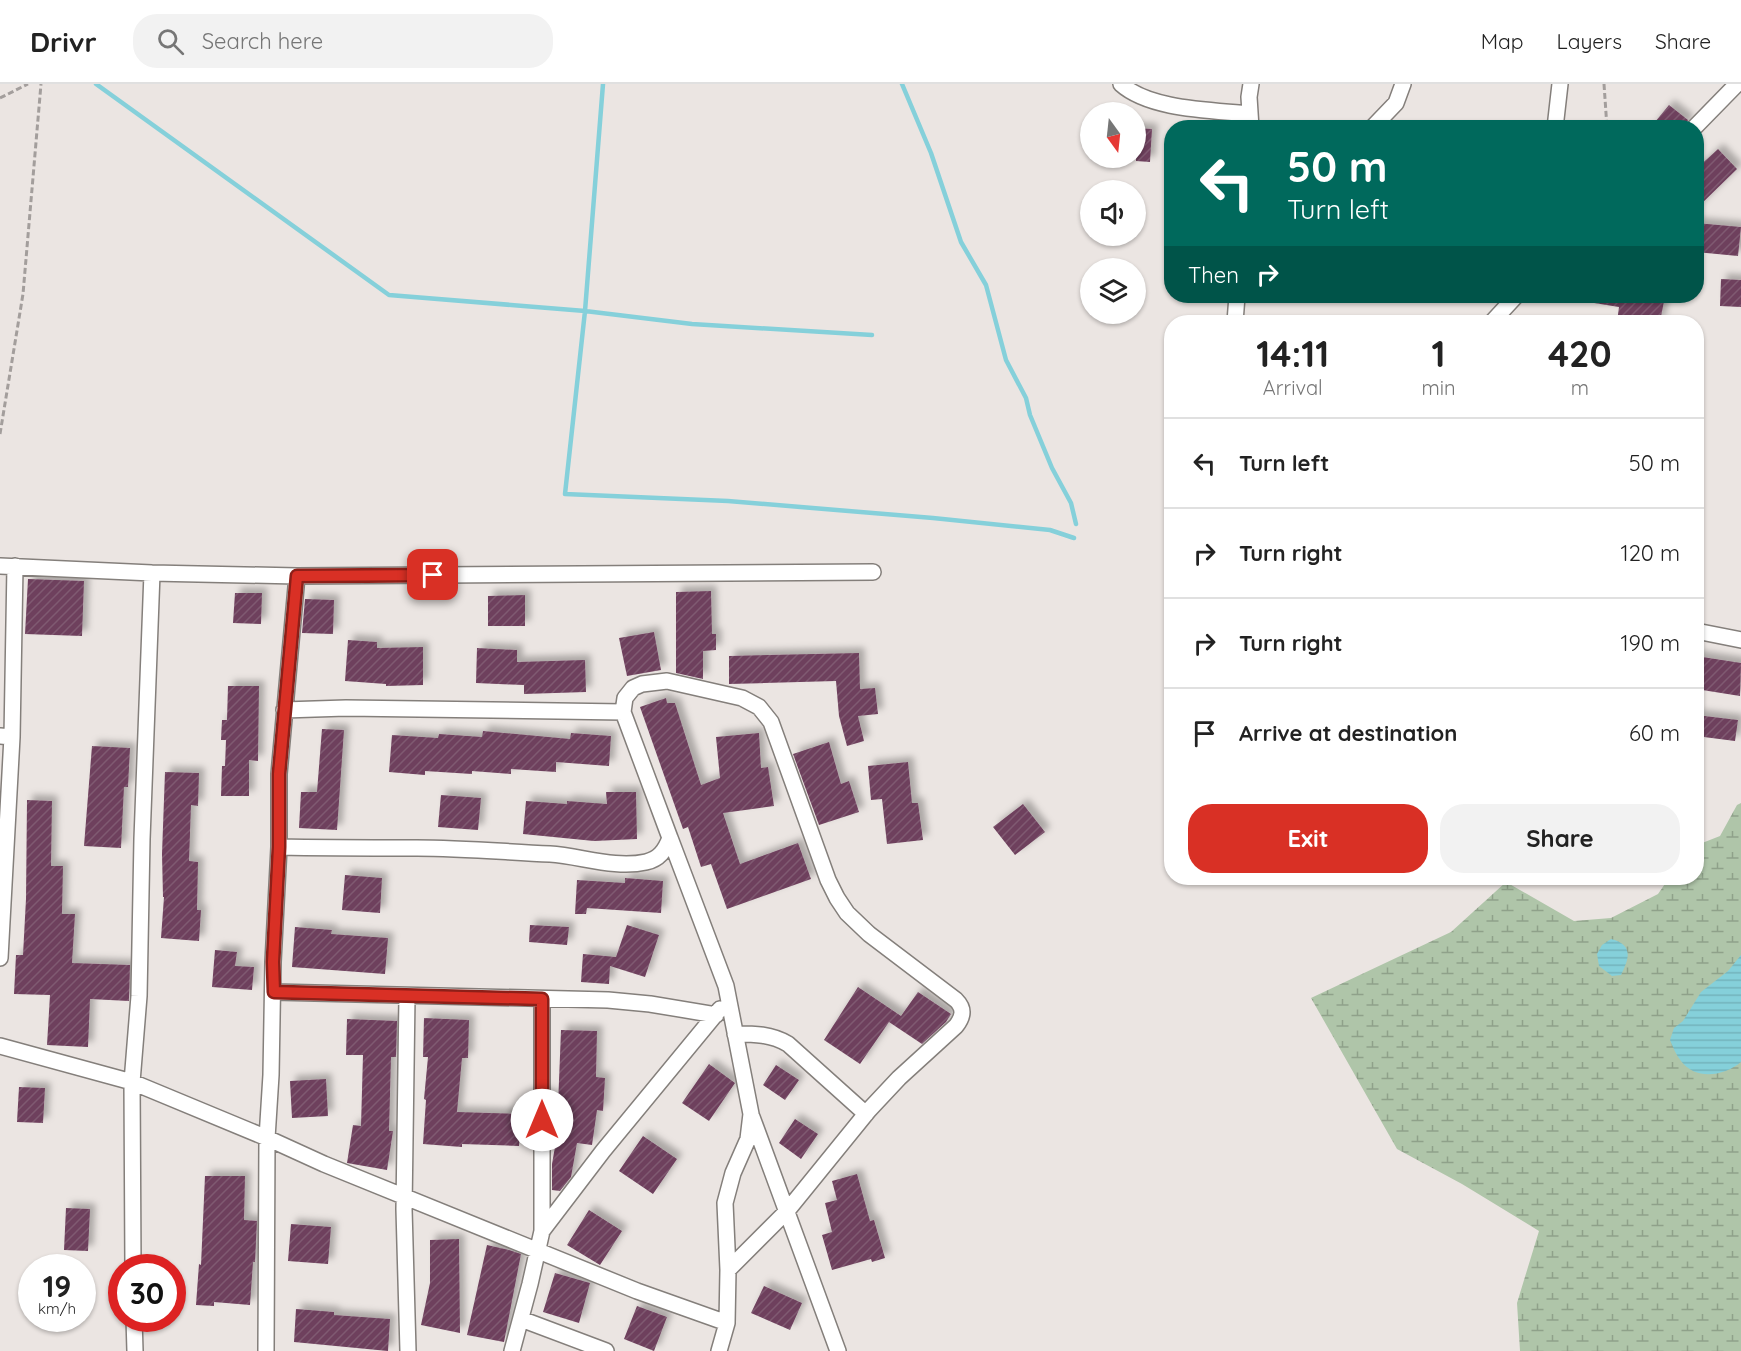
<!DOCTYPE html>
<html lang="en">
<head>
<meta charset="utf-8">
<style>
  :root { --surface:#fff; --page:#f2f2f2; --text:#222; --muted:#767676; --line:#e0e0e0; --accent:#d93025 }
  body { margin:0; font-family:Quicksand,sans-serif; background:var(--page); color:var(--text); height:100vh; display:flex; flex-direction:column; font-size:22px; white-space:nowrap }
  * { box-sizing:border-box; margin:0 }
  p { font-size:20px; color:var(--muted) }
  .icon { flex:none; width:33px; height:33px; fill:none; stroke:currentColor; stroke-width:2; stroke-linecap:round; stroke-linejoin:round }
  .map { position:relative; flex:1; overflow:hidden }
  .details { position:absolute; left:1164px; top:231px; width:540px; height:570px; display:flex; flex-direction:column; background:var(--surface); border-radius:24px; box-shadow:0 2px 4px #0004 }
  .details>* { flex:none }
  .banner { position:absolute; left:1164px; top:36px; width:540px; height:183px; border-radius:24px; box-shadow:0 2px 4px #0004; background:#00695c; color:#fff; overflow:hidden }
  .needle { width:39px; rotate:165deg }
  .tools { position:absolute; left:1080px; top:18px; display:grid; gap:12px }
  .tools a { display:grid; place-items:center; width:66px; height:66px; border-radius:50%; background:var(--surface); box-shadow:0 2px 4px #0004; font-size:30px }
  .speed { position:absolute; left:18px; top:1170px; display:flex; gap:12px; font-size:30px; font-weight:700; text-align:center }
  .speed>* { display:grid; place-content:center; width:78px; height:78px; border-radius:50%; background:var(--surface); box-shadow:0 2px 4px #0004; line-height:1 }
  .speed small { font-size:15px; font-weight:400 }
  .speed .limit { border:9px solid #d22; background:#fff; color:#111 }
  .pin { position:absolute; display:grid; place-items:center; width:51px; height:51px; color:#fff; margin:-26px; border-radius:12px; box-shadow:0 3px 9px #0006 }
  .me { position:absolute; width:66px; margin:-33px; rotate:0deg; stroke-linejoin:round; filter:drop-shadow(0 0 4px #0008) }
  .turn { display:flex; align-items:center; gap:21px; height:126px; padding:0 24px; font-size:27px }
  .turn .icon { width:78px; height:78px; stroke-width:2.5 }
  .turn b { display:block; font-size:42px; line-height:51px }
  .then { display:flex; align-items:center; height:57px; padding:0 24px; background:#0003; gap:12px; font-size:22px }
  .eta { display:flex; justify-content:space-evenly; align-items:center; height:102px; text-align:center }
  .eta b { font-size:36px; font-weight:800; line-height:42px }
  .action { display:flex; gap:12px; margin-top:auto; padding:12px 24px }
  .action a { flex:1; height:69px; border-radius:24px; background:var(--accent); color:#fff; font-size:24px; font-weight:800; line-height:69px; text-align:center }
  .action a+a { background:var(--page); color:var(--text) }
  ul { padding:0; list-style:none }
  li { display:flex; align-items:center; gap:18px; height:90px; padding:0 24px; border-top:2px solid var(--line) }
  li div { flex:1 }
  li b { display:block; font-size:22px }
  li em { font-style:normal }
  header { display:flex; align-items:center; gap:36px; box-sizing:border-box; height:84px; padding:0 30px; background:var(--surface); border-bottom:2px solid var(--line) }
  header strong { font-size:28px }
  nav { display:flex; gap:33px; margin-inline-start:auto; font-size:21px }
  .search { width:420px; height:54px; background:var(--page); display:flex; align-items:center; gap:15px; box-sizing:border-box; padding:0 21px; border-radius:24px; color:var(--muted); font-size:22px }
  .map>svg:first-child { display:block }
  .wetland { fill:url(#wetland-marsh) }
  .water { fill:url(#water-rules) }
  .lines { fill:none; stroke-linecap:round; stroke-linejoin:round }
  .stream { stroke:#85d0da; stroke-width:4.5 }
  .building { fill:url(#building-hatch); filter:url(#shadow) }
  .minor-casing { stroke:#847f7b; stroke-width:18 }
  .path { stroke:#a39e9c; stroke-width:3; stroke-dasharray:6 3; stroke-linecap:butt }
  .minor { stroke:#fff; stroke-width:15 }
  .route-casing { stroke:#8d1f18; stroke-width:15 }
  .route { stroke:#d93025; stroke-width:10 }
</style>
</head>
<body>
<header>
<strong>Drivr</strong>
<div class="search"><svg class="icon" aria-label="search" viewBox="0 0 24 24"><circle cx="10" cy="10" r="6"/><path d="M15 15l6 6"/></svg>Search here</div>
<nav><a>Map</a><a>Layers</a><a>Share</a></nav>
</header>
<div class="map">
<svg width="1741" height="1267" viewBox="0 0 1741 1267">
  <defs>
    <pattern id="wetland-marsh" width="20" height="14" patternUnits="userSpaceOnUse" patternTransform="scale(1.5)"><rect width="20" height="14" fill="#afc5a9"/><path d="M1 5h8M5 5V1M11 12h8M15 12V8" fill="none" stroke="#8fa18a"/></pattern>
    <pattern id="water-rules" width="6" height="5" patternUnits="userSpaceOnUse" patternTransform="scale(1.5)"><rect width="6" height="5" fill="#85d0da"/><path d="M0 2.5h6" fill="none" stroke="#73b3bc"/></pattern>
    <pattern id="building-hatch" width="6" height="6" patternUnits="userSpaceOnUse" patternTransform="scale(1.5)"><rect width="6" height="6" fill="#6e405d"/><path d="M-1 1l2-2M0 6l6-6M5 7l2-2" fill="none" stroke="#7f5a71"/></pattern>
    <filter id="shadow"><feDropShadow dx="5.5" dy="-5.5" stdDeviation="3" flood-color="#0004"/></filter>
  </defs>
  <rect width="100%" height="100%" fill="#ebe5e2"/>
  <path class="wetland" d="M1741,719V1267H1520L1517,1219L1539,1147L1462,1100L1397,1065L1311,914L1451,848L1506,798L1574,837L1611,834L1658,810L1669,794H1696L1697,761L1720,752L1737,721Z"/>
  <path class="water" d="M1611,855C1634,861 1629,875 1621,891L1612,892L1599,882L1597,870L1602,861Z
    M1741,871V978C1724,992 1696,997 1681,977C1676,971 1673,963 1670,956L1674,944L1683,937L1701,908L1728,887Z"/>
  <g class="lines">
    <path class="stream" d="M96,0L389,211L585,227L692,240L872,251
      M603,0L585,227L565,410L728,417L933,434L1050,446L1074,454
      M902,0L931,69L961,158L986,201L1006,276L1026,314L1030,331L1052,384L1071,419L1076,440"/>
  </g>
  <path class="building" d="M1669,21L1688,36L1684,44H1650Z
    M1136,44L1152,45L1150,78L1136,77Z
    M1718,65L1737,85L1696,125V85Z
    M1696,139L1741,143L1738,172L1696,168Z
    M1721,195L1741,196V223L1720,222Z
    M1588,212H1665L1660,238H1617L1619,223L1588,218Z
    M28,495L84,497L82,552L25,550Z
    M711,507L712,550H716V566L703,567V595L676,589V508Z
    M235,509H262L261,540L233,539Z
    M525,511V542H488V512Z
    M305,515L334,516L333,550L302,549Z
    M654,548L661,586L627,592L619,554Z
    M348,556L377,558V564L423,563V601L386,602V600L345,597Z
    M477,564L517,566V578L585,576L586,608L524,610V601L476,599Z
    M859,569L860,605L875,604L878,630L858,632L864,657L847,662L839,632L836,597L729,600V572Z
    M1696,572L1741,579L1740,612L1696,605Z
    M228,602H259L258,677L249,676V712H221L222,682H225L226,656H221L222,636H227Z
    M666,614L667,619H675L701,701L720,694L716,653L759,649L761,684L768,683L774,722L723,729L740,780L798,759L811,795L727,825L711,780L701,783L688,743L683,745L640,623Z
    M1696,631L1738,636L1735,657L1696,652Z
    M322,645L344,646L337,746L299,744L301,708H317Z
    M483,647L570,655L571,649L611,652L609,682L556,678V688L511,685V690L472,687V690L425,687V691L389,688L392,651L438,654L439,650L482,653Z
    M829,658L841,700L849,697L859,728L819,741L793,670Z
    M92,662L130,664L128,703H124L121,764L84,762Z
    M908,678L912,719H918L923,756L887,760L882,715L871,716L868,682Z
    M165,688L199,689L198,722L191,721L189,777L198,778L197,826H201L199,857L161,854L164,813H163L162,770Z
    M606,708H636L637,755L594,757L523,750L526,717L567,720V717L607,720Z
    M441,711L481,714L478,746L438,743Z
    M27,716L52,717L51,782H63L62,830H75L72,879L130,881L129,917L90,915L88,963L47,961L50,911L14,910L16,871H23L26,815Z
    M1023,720L1045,748L1015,771L993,743Z
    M345,791L382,794L380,829L342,826Z
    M625,794L663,797L661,829L587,824L586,830H575L577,796L625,799Z
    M530,841L569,843L567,861L529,858Z
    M627,841L659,851L645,893L610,882L609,900L581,898L583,870L616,873Z
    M295,843L332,846L331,850L388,854L385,890L292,883Z
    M215,866L237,868L235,882L254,883L252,906L212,903Z
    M858,903L901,932L918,908L951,930L946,938L922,960L889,938L860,980L824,956Z
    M424,934L469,936L468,974H462L457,1028L521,1030L519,1062L462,1060V1063L423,1060L426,1016L424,1015L428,973H423Z
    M347,935L397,937L396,973H391L389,1047H393L387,1086L347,1079L353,1041L361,1042L363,971H346Z
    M561,946L597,947L596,993L605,994L603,1027L597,1026L592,1061L577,1059L571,1093L560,1107L552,1106V1080L556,1057L553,1056L558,1022Z
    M709,980L735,999L709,1037L682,1019Z
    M776,981L799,996L785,1016L763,1001Z
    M326,995L328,1032L292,1034L290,997Z
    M19,1003L45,1004L43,1039L17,1038Z
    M795,1035L818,1050L801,1075L779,1059Z
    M643,1052L677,1075L653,1110L619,1087Z
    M857,1090L870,1137L874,1136L885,1174L872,1178L871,1175L832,1186L822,1151L832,1148L825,1119L837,1116L832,1097Z
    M205,1092H245L244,1136L257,1137L255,1178H253L250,1221L214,1218V1222L196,1221L199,1180L201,1181Z
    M66,1124L90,1125L88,1167L64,1166Z
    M589,1126L622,1147L600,1181L567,1161Z
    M291,1140L331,1143L328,1180L288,1177Z
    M459,1155L460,1249L421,1241L430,1199V1156Z
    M487,1161L509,1166L521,1170L504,1258L467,1251Z
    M555,1189L590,1199L579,1239L543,1228Z
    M764,1202L802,1219L790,1246L751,1229Z
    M637,1222L667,1233L654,1267L624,1255Z
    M296,1225L334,1228V1231L390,1235L388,1267L294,1258Z"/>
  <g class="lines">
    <g class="minor-casing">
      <path id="minor" d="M1121,0C1150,26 1212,26 1250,30
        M1251,0L1249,13L1251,44
        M1372,44L1396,19L1403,0
        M1555,44L1560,0
        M1694,44L1737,0
        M1235,238L1237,212
        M1492,238L1516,212
        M0,482L152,489L297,492L873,488
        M1696,547L1741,556
        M284,626L346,624L623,628
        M0,652L12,653L15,482
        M670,754L726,902L751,1030L748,1055L733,1089L725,1119L728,1186
        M279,763C325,764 371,764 417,764C461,764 506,768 550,770C581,772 615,785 646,778C659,775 665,767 670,754L623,628L625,614L633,604L642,600L667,597L742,614L759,623L771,638L828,796L837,814L847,829L869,850L956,916C965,925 963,933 956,942L899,994L869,1026L787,1127L728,1186L727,1239L719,1267
        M0,874L12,653
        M274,908L608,916L650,920L716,931
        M407,912L404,1125L408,1267
        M735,950C755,950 771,950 788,960L866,1030
        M0,962L132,998L267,1054L324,1080L637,1207L727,1239
        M752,1033L838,1267
        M542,1147L603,1067L720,925
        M133,1184L132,998L139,912L142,755L152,489
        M134,1234L135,1267
        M521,1235L606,1267
        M266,1267L267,1054L271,991L273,878L279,763V690L297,492
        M512,1267L530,1200L542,1147V915"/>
    </g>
    <path class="path" d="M1604,0L1607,44
      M0,14L28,0
      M0,350L23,210L41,0"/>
    <use href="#minor" class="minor"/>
  </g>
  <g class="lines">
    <g class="route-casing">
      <path id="route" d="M433,491L297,492L279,690V763L273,878L274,908L542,915V1036"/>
    </g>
    <use href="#route" class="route"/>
  </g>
</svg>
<div class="tools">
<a><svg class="needle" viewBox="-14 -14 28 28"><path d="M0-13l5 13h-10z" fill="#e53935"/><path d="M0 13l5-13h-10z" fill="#767676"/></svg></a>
<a><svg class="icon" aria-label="sound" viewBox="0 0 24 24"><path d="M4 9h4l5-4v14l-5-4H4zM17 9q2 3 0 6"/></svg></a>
<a><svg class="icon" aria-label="layers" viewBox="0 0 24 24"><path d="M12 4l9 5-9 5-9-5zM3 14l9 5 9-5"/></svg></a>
</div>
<div class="speed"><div>19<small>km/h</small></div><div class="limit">30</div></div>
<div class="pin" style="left:433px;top:491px;background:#d93025"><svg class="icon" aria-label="arrive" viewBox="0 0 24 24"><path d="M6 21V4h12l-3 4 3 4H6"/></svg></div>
<svg class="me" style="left:542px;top:1036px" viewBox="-20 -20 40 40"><circle r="19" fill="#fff"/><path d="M0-13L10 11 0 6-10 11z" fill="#d93025"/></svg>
<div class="banner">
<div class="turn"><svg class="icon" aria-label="left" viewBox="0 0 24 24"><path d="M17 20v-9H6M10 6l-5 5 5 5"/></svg><div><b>50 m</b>Turn left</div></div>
<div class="then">Then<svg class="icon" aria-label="right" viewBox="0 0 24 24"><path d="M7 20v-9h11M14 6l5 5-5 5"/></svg></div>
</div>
<section class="details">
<div class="eta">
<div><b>14:11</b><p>Arrival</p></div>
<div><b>1</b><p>min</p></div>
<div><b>420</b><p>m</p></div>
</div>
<ul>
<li><svg class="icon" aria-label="left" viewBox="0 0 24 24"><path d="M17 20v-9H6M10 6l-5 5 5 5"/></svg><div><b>Turn left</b></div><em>50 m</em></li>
<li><svg class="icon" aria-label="right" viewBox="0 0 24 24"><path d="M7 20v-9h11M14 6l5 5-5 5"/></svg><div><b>Turn right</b></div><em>120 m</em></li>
<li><svg class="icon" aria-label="right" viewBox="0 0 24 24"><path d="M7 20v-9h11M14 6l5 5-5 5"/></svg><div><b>Turn right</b></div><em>190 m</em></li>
<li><svg class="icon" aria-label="arrive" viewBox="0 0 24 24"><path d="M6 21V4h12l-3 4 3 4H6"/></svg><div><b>Arrive at destination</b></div><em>60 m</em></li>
</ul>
<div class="action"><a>Exit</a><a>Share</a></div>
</section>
</div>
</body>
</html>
